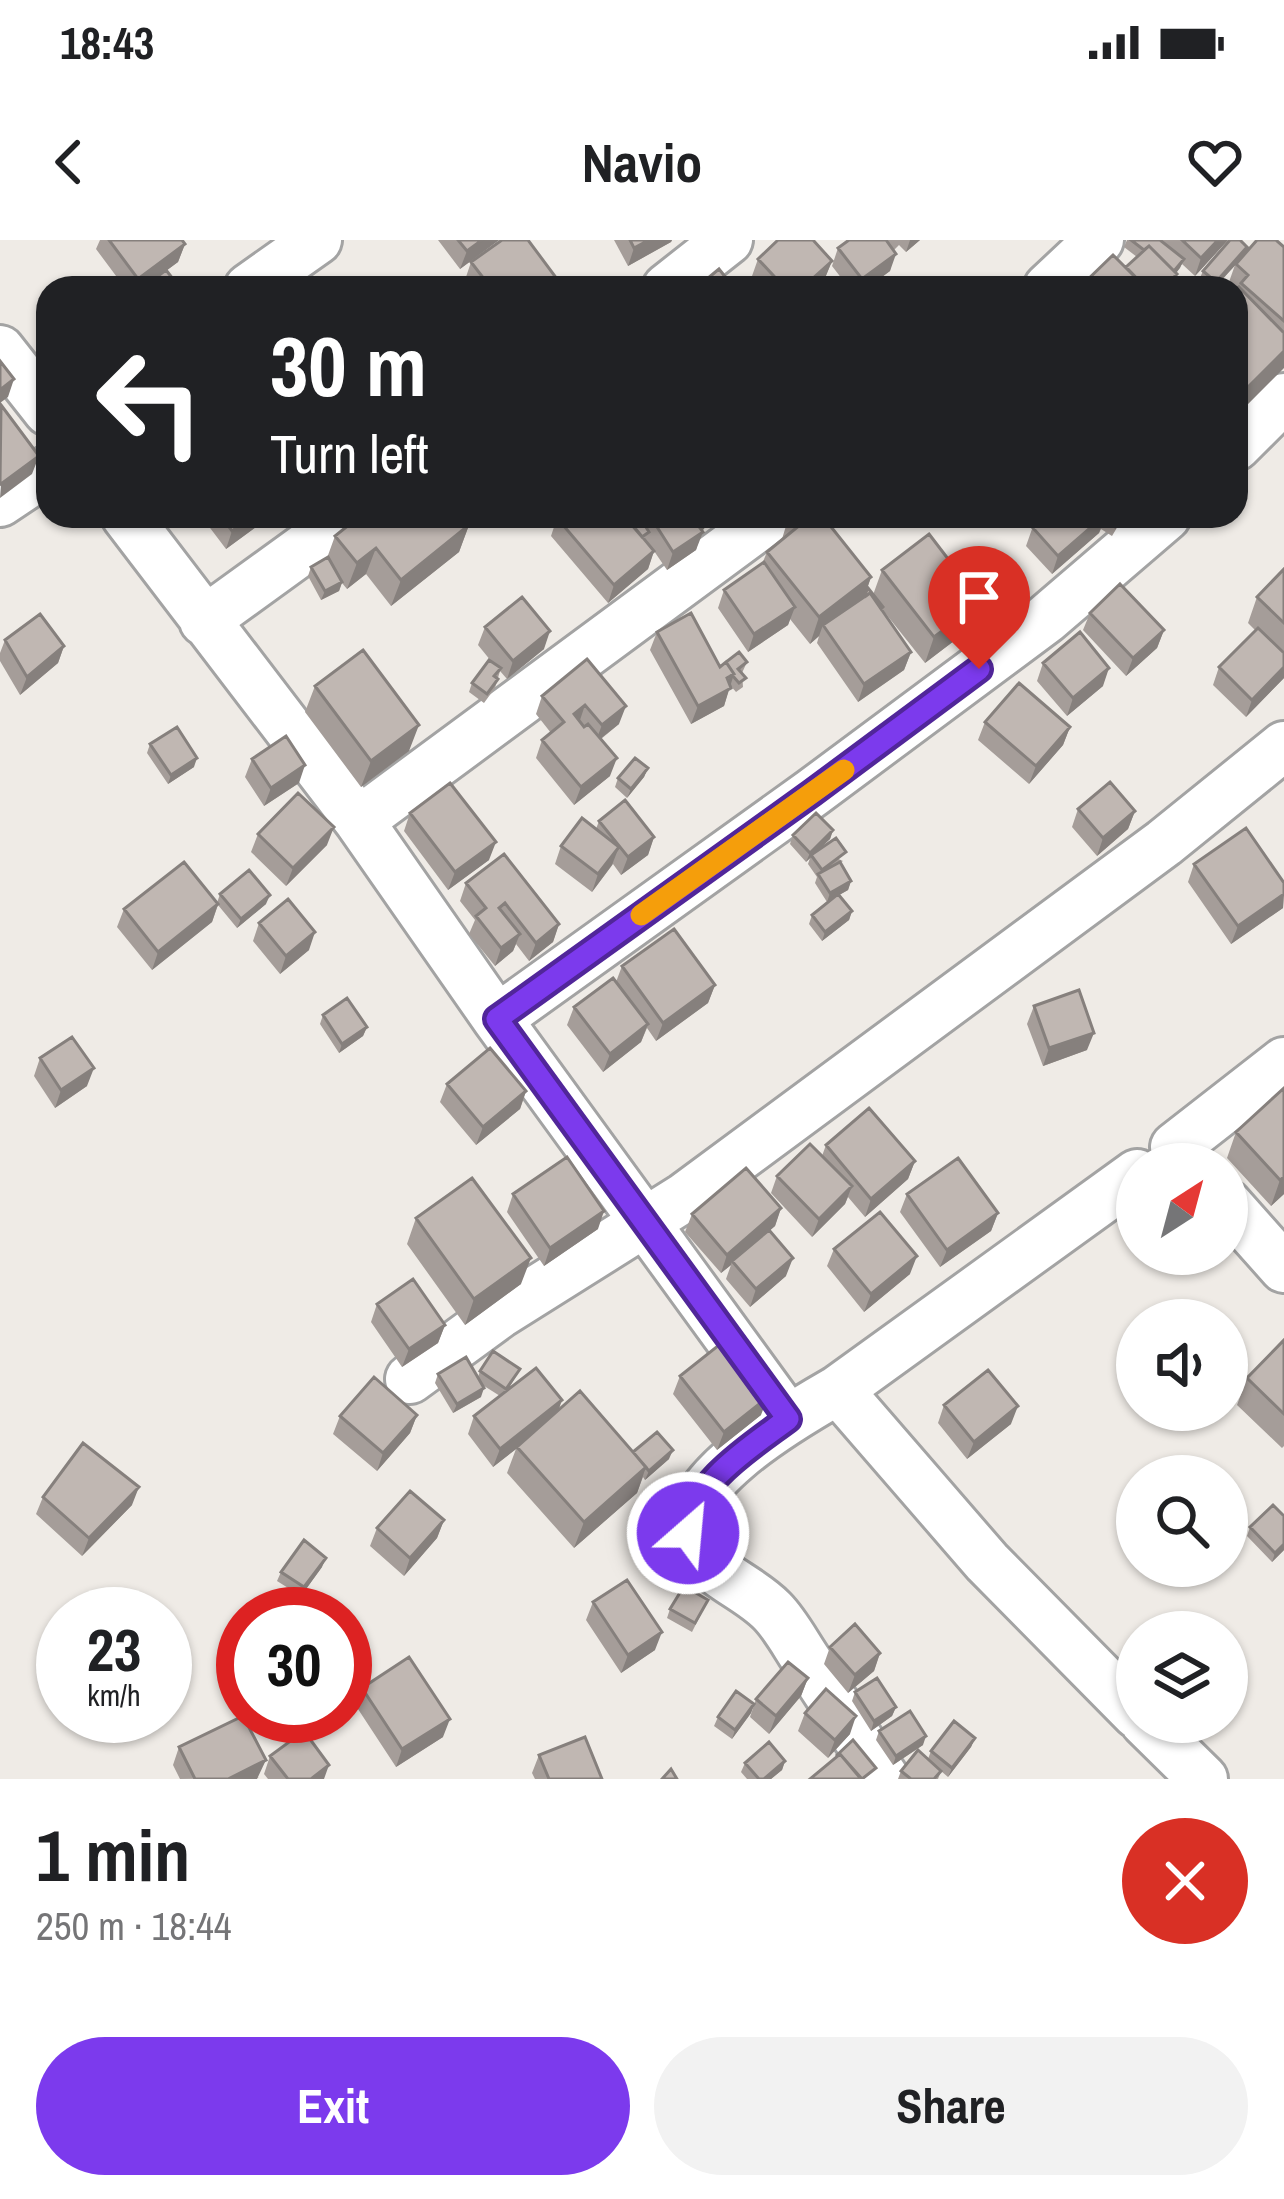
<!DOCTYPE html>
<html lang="en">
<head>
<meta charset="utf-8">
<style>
  :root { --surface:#fff; --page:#f2f2f2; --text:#202124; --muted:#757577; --accent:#7c3aed }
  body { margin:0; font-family:"Archivo Narrow",sans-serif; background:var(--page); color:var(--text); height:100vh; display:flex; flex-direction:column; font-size:45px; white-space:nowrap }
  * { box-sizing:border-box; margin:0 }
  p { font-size:39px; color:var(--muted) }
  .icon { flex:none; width:66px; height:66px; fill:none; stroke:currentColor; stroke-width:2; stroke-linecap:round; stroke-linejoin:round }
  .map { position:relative; height:1539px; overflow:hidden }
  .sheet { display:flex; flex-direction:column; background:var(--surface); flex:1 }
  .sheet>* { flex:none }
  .banner { position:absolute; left:36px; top:36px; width:1212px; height:252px; border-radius:36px; box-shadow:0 3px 9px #0004; background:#202124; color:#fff; overflow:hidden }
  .needle { width:78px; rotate:36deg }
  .buttons { position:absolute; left:1116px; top:903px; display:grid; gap:24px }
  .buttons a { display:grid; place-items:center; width:132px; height:132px; border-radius:50%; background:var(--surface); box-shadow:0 3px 9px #0004; font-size:60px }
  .speed { position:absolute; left:36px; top:1347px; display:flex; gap:24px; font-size:60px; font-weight:700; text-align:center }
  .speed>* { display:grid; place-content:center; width:156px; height:156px; border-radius:50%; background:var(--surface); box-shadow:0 3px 9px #0004; line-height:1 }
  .speed small { font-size:30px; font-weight:400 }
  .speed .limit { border:18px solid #d22; background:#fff; color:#111 }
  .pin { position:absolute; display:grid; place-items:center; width:102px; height:102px; color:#fff; margin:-123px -51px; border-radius:50% 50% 50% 0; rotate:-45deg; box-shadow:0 0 12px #0007 }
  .pin .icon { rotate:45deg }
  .me { position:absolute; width:132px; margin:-66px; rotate:27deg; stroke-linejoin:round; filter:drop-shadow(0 0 9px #0008) }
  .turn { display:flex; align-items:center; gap:42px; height:252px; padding:0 36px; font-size:54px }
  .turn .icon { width:156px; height:156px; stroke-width:2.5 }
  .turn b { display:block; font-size:84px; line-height:102px }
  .round { display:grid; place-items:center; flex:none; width:126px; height:126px; border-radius:63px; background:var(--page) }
  .head { display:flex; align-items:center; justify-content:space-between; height:204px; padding:0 36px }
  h1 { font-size:72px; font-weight:800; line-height:90px }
  .primary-button { display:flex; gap:24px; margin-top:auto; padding:24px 36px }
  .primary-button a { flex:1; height:138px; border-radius:72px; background:var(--accent); color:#fff; font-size:48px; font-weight:800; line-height:138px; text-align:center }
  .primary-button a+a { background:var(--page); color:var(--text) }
  .status { display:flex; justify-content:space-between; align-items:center; height:84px; padding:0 60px; background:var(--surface); direction:ltr }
  .status svg { height:33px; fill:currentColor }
  header { display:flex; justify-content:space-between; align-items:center; height:156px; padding:0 36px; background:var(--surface); font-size:54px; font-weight:800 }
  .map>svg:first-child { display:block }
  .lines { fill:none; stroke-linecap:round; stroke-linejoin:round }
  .minor-casing { stroke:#a3a3a3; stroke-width:54 }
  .minor { stroke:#fff; stroke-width:48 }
  .wall { fill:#a59d99 }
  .shaded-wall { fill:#86807d }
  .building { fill:#c0b7b2; stroke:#86807d; stroke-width:3 }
  .route-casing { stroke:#51269a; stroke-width:30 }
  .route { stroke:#7c3aed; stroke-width:21 }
  .slow { stroke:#f59e0b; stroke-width:21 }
</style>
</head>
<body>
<div class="status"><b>18:43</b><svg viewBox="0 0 49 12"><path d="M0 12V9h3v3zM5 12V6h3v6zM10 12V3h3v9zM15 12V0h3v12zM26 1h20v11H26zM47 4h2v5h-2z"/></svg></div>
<header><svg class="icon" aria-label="back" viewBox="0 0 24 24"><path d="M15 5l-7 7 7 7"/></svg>Navio<svg class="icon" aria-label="heart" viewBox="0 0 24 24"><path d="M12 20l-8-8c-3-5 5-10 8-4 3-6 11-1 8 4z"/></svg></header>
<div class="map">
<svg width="1284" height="1539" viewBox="0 0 1284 1539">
  <rect width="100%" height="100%" fill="#efebe6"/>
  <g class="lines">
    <g class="minor-casing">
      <path id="minor" d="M249,48L317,0
        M667,48L728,0
        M1048,48L1099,0
        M0,110L48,171
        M1236,206L1284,158
        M0,262L48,230
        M126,276L359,581L497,779L788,1179
        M204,381L349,276
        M359,581L772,276
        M497,779L812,553L1046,379L1166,276
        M1175,907L1284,822
        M1227,964L1284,1028
        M410,1139L499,1074L685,957L1164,603L1284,506
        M838,1150L987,1322L1137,1474
        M1145,1482L1203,1539
        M885,1539C859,1501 834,1462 809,1424C797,1407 786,1385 772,1371C749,1347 712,1336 695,1307C661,1250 798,1173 838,1150L1137,934"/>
    </g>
    <use href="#minor" class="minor"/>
  </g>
  <path class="wall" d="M100,0H182L185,4L178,22L167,30L180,48H125L96,9Z
    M438,0H499L460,29Z
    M614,0H672L671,2L628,26Z
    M849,0H920L906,12L899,5L894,10L890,31L867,48H849L832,26L838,8Z
    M1127,0H1228L1195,36L1182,24L1176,33L1172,48H1079L1126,27L1137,17L1124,7Z
    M1284,6V127L1236,176L1237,49L1229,42L1235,25L1216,47L1218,48H1209L1199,40L1203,31Z
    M758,19L832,21L825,38L815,48H762L752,36Z
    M471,22L562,48H471L465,40Z
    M201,276H268L267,279L226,309Z
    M560,276H708L704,289L701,290L696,310L667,330L654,311L648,329L608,363L551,296L557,278Z
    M789,276H827L825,280L871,337L867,349L873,355L882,330L971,388L925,423L882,369L911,412L904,430L858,462L817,403L819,396L810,404L790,379L788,385L748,412L718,368L724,350L762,324L767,312L782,299Z
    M1021,276H1124L1112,296L1101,289L1099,293L1052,334L1026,306L1032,289Z
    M469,285L459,312L391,366L366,334L347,349L342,343L339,351L321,360L308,336L311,327L327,318L335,296Z
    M1284,329V438L1246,477L1213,445L1219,427L1255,390L1248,383L1257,357Z
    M1090,373L1164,390L1157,408L1126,436L1083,390Z
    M485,387L544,409L507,439L500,431L495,448L484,463L469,452L472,443L491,421L478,405Z
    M657,392L720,427L747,422L742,433L743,447L736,452L730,445L724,466L691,484L650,410Z
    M5,400L64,406L58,423L20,455L0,421V413Z
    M587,419L619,484L601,499L610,536L574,565L536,518L542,500L551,493L536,474L542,456Z
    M1043,423L1103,446L1067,476L1037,441Z
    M315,446L409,511L361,547L305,472Z
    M985,482L1070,487L1063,505L1029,544L978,500Z
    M150,504L194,527L168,544L147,513Z
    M252,519L299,543L264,566L245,537Z
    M648,528L644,537L627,558L615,547L618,538Z
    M1078,569L1135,571L1128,589L1097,616L1072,587Z
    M410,573L489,620L448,650L404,591Z
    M599,581L654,597L648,615L621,635L613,624L592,652L555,624L561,606L596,589Z
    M833,590L830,599L818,610L843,621L840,623L851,641L848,650L839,655L852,671L849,680L822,701L809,684L812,675L827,662L815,643L817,637L808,624L810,618L806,622L790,604L793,595Z
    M258,594L327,605L286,646L251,612Z
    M1194,624L1284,643L1283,668L1231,704L1188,642Z
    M466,643L559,684L553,702L529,721L516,704L513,711L495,726L469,694L475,680L460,661Z
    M220,654L266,664L237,688L218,665L212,682L152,730L117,687L124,669L217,663Z
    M259,683L309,710L280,734L253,701Z
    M622,726L715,745L708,763L656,801L647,788L641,802L603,832L567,785L574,767L616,742Z
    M1034,766L1087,810L1043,826L1027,784Z
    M323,775L367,787L363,796L339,813L320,784Z
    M40,818L87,846L55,868L34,836Z
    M447,844L526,851L520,869L476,905L440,862Z
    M1284,848V954L1271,966L1227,918L1236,892Z
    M826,905L915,921L908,939L865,977L848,957L845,964L812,997L771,953L777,936L822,916Z
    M513,954L598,989L544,1026L507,972Z
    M907,954L998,973L991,991L940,1027L900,972Z
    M781,968L775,986L769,991L786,1036L750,1067L726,1039L731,1025L721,1033L685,992L692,974Z
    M416,978L521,1044L465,1085L407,1004Z
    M834,1009L910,1034L864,1072L827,1026Z
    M377,1064L445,1085L438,1103L402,1127L371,1082Z
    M1284,1100V1206L1282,1208L1237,1165L1247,1138Z
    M520,1129L508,1150L558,1170L633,1212L669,1219L645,1240L643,1237L637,1253L574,1308L507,1233L516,1209L493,1227L468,1194L474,1176L500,1156L481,1144V1157L453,1173L435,1143L438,1134L478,1137L480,1131Z
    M680,1136L761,1175L717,1210L673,1154Z
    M944,1165L1011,1184L967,1219L938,1183Z
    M417,1175L410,1193L377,1231L333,1194L340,1176Z
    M43,1257L132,1265L82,1316L36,1274Z
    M444,1280L437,1298L404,1336L370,1306L377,1288Z
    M1250,1287L1284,1310L1272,1322L1247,1296Z
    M322,1327L301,1356L277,1341L281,1332Z
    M708,1360L692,1392L667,1378L670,1369Z
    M593,1362L655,1410L621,1433L586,1380Z
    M830,1407L880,1413L874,1431L848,1453L824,1424Z
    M808,1438L801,1456L769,1494L750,1477L756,1459Z
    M362,1448L443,1497L396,1527L356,1466Z
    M855,1452L896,1467L892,1476L871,1491L852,1461Z
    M754,1464L751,1473L732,1499L714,1486L718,1477Z
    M805,1473L850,1494L828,1518L798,1491Z
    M1179,1482H1200L1187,1492Z
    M879,1491L923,1505L893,1525L876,1500Z
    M975,1498L971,1507L948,1537L941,1531L938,1539H898L901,1531L928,1519L931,1511Z
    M179,1507L259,1538L180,1539L173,1525Z
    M539,1515L602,1539H535L532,1533Z
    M270,1516L324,1539H268L264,1534Z
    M785,1521L782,1530L771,1539H747L741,1532L745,1523Z"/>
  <path class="shaded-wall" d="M482,0H499L460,29L467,11Z
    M649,0H672L671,2L628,26L634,8Z
    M910,0H920L906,12Z
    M1218,0H1228L1195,36L1201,18Z
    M185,4L178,22L143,48H135L138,39Z
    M1247,7L1244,16L1214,48L1216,42Z
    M896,14L890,31L867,48H859L862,39Z
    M1184,19L1180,28L1169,42L1177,34L1172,48H1163Z
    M832,21L825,38L815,48H802Z
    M1284,111V128L1236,176V159Z
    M14,139L8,157L0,163V150Z
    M39,216L32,234L0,258L1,244Z
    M253,276H268L267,279L226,309L232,291Z
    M702,276H708L704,289L688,299L695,281Z
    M1105,276L1099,293L1052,334L1058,316Z
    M469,285L459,312L391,366L401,340Z
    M703,292L696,310L667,330L673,312Z
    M376,308L366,334L347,349L357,323Z
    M654,311L648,329L608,363L614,345Z
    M871,337L862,363L823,385L819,396L810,404L819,377Z
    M342,342L339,351L321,360L325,351Z
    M981,362L971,388L925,423L934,397Z
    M795,367L788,385L748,412L754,394Z
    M1164,390L1157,408L1126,436L1133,418Z
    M550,391L544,409L507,439L513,421Z
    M64,406L58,423L20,455L27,437Z
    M911,412L904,430L858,462L864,444Z
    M1284,427V438L1246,477L1252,460Z
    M1109,428L1103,446L1067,476L1073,458Z
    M734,434L724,466L691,484L698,466Z
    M585,465L579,483L574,474Z
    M626,466L619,484L595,503L602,485Z
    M419,485L409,511L361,547L371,521Z
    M1070,487L1063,505L1029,544L1036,526Z
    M197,518L194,527L168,544L171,535Z
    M617,518L610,536L574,565L581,547Z
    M305,525L299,543L264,566L271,548Z
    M648,528L644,537L627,558L631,549Z
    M1135,571L1128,589L1097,616L1103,598Z
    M334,587L327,605L286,646L293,628Z
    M833,590L830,599L806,622L810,613Z
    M654,597L648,615L621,635L628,617Z
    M496,602L489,620L448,650L455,632Z
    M619,607L612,625L592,652L598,634Z
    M851,641L848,650L827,662L830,653Z
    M1284,654L1283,668L1231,704L1238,686Z
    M270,655L266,664L237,688L241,679Z
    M218,664L212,682L152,730L158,712Z
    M852,671L849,680L822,701L825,692Z
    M559,684L553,702L529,721L536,703Z
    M315,692L309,710L280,734L286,716Z
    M520,694L513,711L495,726L501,708Z
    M715,745L708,763L656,801L663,783Z
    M648,784L641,802L603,832L610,814Z
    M367,787L363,796L339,813L342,804Z
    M1094,793L1087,810L1043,826L1049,808Z
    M94,828L87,846L55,868L61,850Z
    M526,851L520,869L476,905L483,887Z
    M915,921L908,939L865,977L871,959Z
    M1284,937V954L1271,966L1280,940Z
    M852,946L845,964L812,997L819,979Z
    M781,968L775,986L733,1022L732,1021L731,1025L721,1033L727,1015Z
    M604,971L598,989L544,1026L550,1008Z
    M998,973L991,991L940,1027L947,1010Z
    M917,1016L910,1034L864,1072L871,1054Z
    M531,1018L521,1044L465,1085L474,1059Z
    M793,1018L786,1036L750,1067L756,1049Z
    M445,1085L438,1103L402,1127L409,1109Z
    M484,1148L481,1157L453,1173L457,1164Z
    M768,1157L761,1175L717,1210L724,1192Z
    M562,1160L556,1178L493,1227L500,1209Z
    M1018,1166L1011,1184L967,1219L974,1202Z
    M417,1175L410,1193L377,1231L383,1213Z
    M673,1210L669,1219L645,1240L649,1231Z
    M646,1227L637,1253L574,1308L584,1282Z
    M139,1247L132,1265L82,1316L89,1298Z
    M444,1280L437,1298L404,1336L410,1318Z
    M1284,1304V1310L1272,1322L1275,1313Z
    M326,1318L322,1327L301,1356L304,1347Z
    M662,1392L655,1410L621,1433L628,1415Z
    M880,1413L874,1431L848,1453L855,1435Z
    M808,1438L801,1456L769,1494L776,1476Z
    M754,1464L751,1473L732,1499L735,1490Z
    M896,1467L892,1476L871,1491L874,1481Z
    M856,1476L850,1494L828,1518L835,1500Z
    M450,1479L443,1497L396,1527L402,1509Z
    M926,1496L923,1505L893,1525L896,1516Z
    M975,1498L971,1507L948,1537L952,1528Z
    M266,1520L257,1539H228Z
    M785,1521L782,1530L771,1539H764Z
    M329,1525L324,1539H311Z"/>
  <path class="building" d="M109,0H182L185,4L138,39Z
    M458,0H482L467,11Z
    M502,0H528L563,47L491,48L471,22Z
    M630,0H649L634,8Z
    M778,0H813L832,21L802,48H785L758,19Z
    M849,0H886L896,14L862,39L838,8Z
    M1131,0H1160L1184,19L1174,31L1149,6L1144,10Z
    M1182,0H1218L1201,18Z
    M1230,0H1240L1247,7L1216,42L1203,31Z
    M1257,0H1276L1284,7V81L1241,43L1248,35L1236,24Z
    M1149,6L1177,34L1163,48H1146L1126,27Z
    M1113,15L1146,48H1079Z
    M719,29L734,48H696Z
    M166,30L180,48H142Z
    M1239,47L1284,93V111L1236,159V50Z
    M0,121L14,139L0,150Z
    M1,165L39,216L1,244L0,242Z
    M221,276H253L232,291Z
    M360,276H461L469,285L401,340L376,308L357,323L335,296Z
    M560,276H625L654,311L614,345L557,278Z
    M624,276H639L649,292L642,297Z
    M650,276H702L695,281L703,292L673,312Z
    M798,276H825L824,278L871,337L819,377L767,312L806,280Z
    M1043,276H1104L1058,316L1033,288L1045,278Z
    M1105,276H1122L1115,287L1104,280Z
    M929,294L981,362L934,397L882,330Z
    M328,317L342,342L325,351L311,327Z
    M764,322L795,367L754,394L724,350Z
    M1284,329V383L1257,357Z
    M1120,344L1164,390L1133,418L1090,373Z
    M868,348L883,367L881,369L870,353L866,356L865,354Z
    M870,353L911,412L864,444L823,385Z
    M522,357L550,391L513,421L485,387Z
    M691,373L720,427L726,422L734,434L727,438L731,448L698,466L657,392Z
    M40,374L64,406L27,437L5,400Z
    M1258,388L1284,413V427L1252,460L1219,427Z
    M1080,392L1109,428L1073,458L1043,423Z
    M363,410L419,485L371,521L315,446Z
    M739,412L747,422L738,429L746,438L739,443L732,435L734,434L726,422Z
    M587,419L626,466L602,485L585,465L574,474L584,487L588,484L617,518L581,547L542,500L564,482L542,456Z
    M489,420L501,428L494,436L498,439L487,454L472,443Z
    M1019,443L1070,487L1036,526L985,482Z
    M177,487L197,518L171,535L150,504Z
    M286,496L305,525L271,548L252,519Z
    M635,518L648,528L631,549L618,538Z
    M1110,542L1135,571L1103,598L1078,569Z
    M450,543L496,602L455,632L410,573Z
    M298,553L334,587L293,628L258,594Z
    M625,560L654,597L628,617L599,581Z
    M816,573L833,590L810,613L793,595Z
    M582,578L619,607L598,634L561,606Z
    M1246,588L1284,643V654L1238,686L1194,624Z
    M836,598L846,612L822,630L811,615Z
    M504,614L559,684L536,703L505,663L499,668L520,694L501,708L476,676L486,668L466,643Z
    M184,622L218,664L158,712L124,669Z
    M840,622L851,641L830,653L818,634Z
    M249,630L270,655L241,679L220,654Z
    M838,654L852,671L825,692L812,675Z
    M288,659L315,692L286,716L259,683Z
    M674,689L715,745L663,783L622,726Z
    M613,738L648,784L610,814L574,767Z
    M1079,750L1094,793L1049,808L1034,766Z
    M347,758L367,787L342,804L323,775Z
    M72,797L94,828L61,850L40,818Z
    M490,808L526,851L483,887L447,844Z
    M1284,848V937L1280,940L1236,892Z
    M869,868L915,921L871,959L826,905Z
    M810,904L852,946L819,979L777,936Z
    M567,917L604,971L550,1008L513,954Z
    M958,918L998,973L947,1010L907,954Z
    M746,928L781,968L727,1015L692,974Z
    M472,938L531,1018L474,1059L416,978Z
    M880,972L917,1016L871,1054L834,1009Z
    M769,990L793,1018L756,1049L732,1021Z
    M413,1039L445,1085L409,1109L377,1064Z
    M1284,1100V1174L1247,1138Z
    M724,1101L768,1157L724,1192L680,1136Z
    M493,1111L520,1129L506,1149L480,1131Z
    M466,1117L484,1148L457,1164L438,1134Z
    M536,1128L562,1160L500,1209L474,1176Z
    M988,1130L1018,1166L974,1202L944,1165Z
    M374,1137L417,1175L383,1213L340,1176Z
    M580,1151L646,1227L584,1282L517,1207Z
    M657,1192L673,1210L649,1231L633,1212Z
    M83,1203L139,1247L89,1298L43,1257Z
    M410,1251L444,1280L410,1318L377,1288Z
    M1273,1265L1284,1276V1304L1275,1313L1250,1287Z
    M304,1300L326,1318L304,1347L281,1332Z
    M627,1340L662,1392L628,1415L593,1362Z
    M684,1346L708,1360L695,1383L670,1369Z
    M855,1384L880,1413L855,1435L830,1407Z
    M409,1417L450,1479L402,1509L362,1448Z
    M788,1422L808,1438L776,1476L756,1459Z
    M877,1438L896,1467L874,1481L855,1452Z
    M826,1449L856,1476L835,1500L805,1473Z
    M736,1451L754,1464L735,1490L718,1477Z
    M910,1471L926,1496L896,1516L879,1491Z
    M243,1476L266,1520L228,1539H195L179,1507Z
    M954,1481L975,1498L952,1528L931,1511Z
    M304,1491L329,1525L311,1539H288L270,1516Z
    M585,1497L602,1539H549L539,1515Z
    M853,1500L876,1528L862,1539L840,1514L836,1516Z
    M769,1502L785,1521L764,1539H759L745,1523Z
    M918,1510L941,1531L934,1539H911L901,1531Z
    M840,1514L861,1539H810Z
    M671,1529L677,1539H662Z"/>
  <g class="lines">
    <g class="route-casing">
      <path id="route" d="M688,1293C690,1244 752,1206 788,1179L497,779L812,553L979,429"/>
    </g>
    <use href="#route" class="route"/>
    <path class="slow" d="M641,675L844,530"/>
  </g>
</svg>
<div class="buttons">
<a><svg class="needle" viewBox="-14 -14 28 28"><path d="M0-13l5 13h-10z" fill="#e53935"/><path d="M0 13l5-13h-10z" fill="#757577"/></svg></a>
<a><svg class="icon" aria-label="sound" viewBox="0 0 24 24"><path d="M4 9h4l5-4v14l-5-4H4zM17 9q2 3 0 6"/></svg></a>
<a><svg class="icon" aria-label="search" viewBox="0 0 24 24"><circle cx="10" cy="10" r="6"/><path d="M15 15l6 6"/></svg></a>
<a><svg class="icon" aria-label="layers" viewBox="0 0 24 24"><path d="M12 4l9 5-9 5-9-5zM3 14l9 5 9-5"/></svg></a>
</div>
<div class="speed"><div>23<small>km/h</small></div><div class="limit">30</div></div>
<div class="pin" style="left:979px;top:429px;background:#d93025"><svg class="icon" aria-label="arrive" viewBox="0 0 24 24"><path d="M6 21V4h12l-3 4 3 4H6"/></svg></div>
<svg class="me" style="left:688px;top:1293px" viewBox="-20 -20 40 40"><circle r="17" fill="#7c3aed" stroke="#fff" stroke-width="3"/><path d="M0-11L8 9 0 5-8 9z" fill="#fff"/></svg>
<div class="banner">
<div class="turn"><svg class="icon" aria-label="left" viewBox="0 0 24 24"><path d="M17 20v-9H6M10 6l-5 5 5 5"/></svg><div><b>30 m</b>Turn left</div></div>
</div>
</div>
<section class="sheet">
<div class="head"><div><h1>1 min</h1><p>250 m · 18:44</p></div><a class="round" style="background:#d93025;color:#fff"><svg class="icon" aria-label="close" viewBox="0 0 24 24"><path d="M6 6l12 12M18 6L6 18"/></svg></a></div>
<div class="primary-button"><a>Exit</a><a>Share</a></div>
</section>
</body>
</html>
